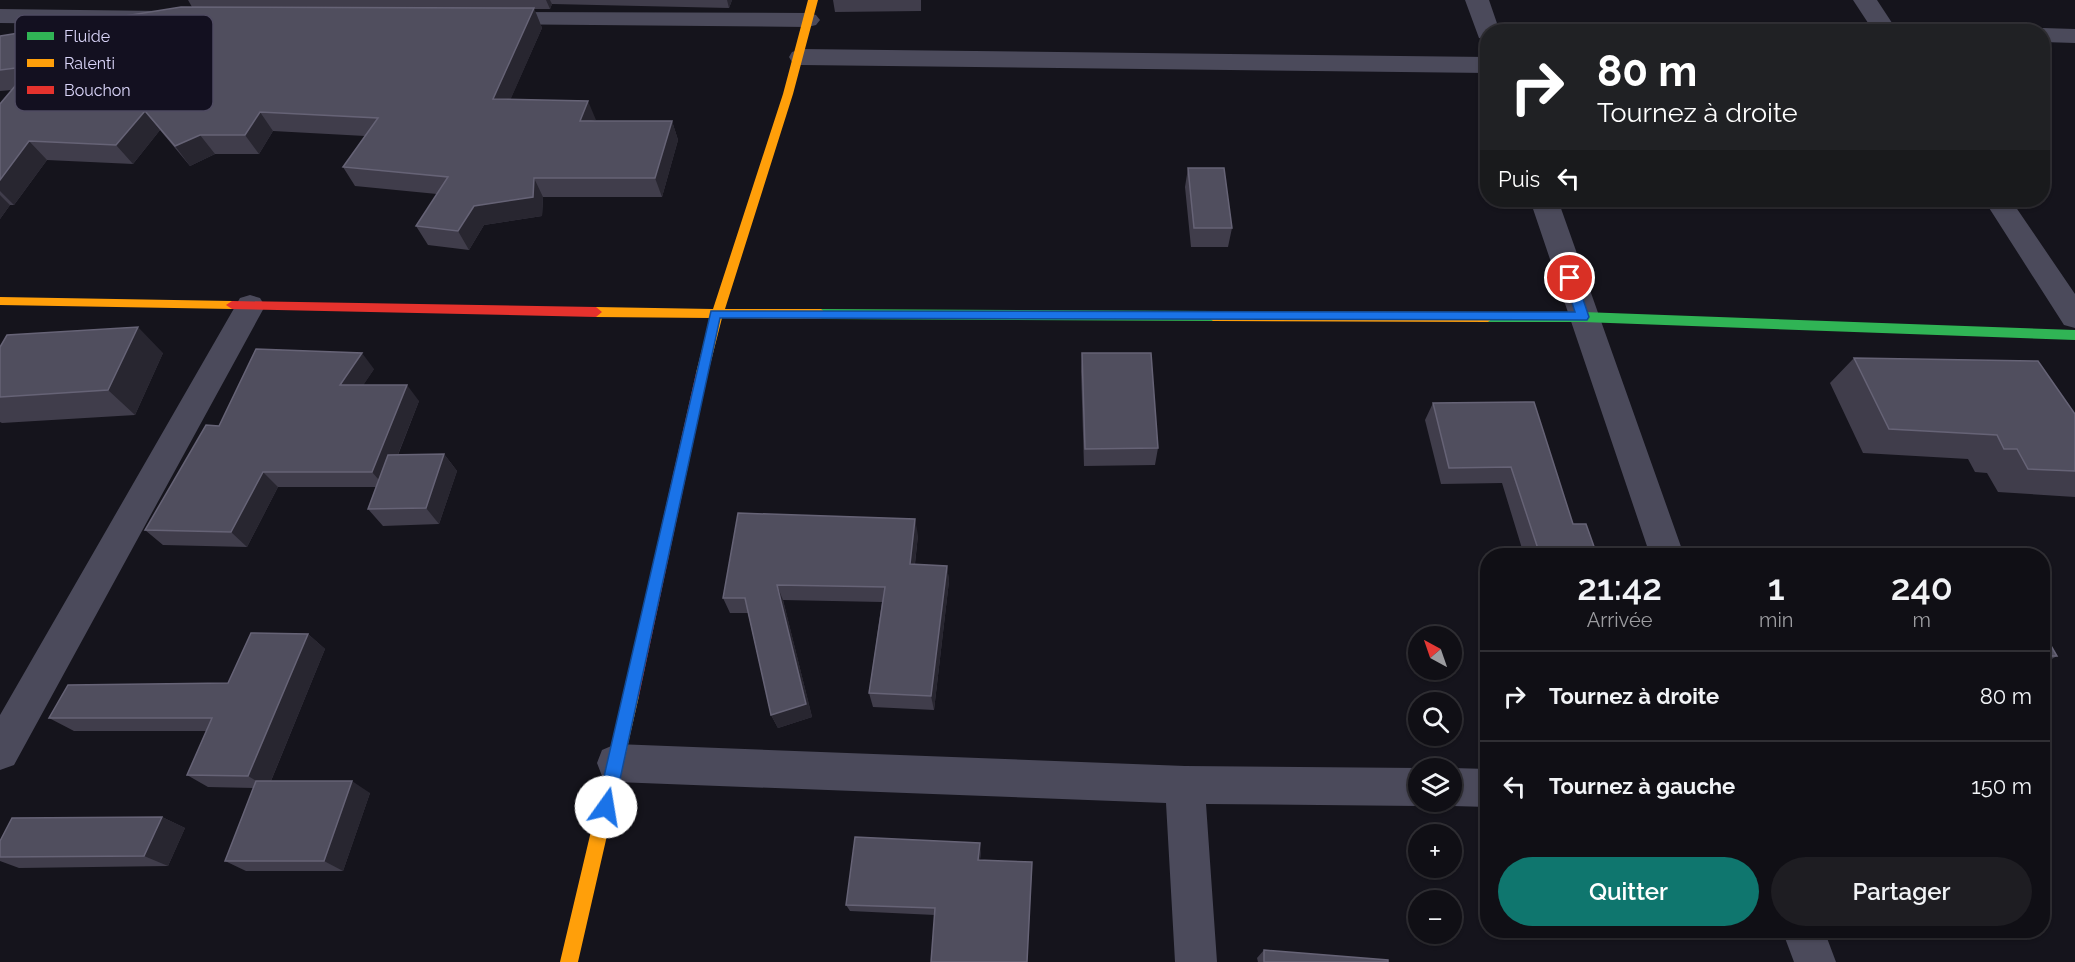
<!DOCTYPE html>
<html lang="fr">
<head>
<meta charset="utf-8">
<style>
  :root { --surface:#100f15; --page:#1e1d22; --text:#f1f3f6; --muted:#9c9ca0; --line:#302f34; --accent:#0f766e }
  body { margin:0; font-family:Raleway,sans-serif; background:var(--page); color:var(--text); height:100vh; display:flex; flex-direction:column; font-size:22px; white-space:nowrap }
  * { box-sizing:border-box; margin:0 }
  p { font-size:20px; color:var(--muted) }
  .icon { flex:none; width:33px; height:33px; fill:none; stroke:currentColor; stroke-width:2; stroke-linecap:round; stroke-linejoin:round }
  .map { position:relative; flex:1; overflow:hidden }
  .details { position:absolute; left:1480px; top:548px; width:570px; height:390px; display:flex; flex-direction:column; background:var(--surface); border-radius:24px; box-shadow:0 2px 4px #0004,0 0 0 2px var(--line) }
  .details>* { flex:none }
  .top-card { position:absolute; left:1480px; top:24px; width:570px; height:183px; border-radius:24px; box-shadow:0 2px 4px #0004,0 0 0 2px var(--line); background:#202124; color:#fff; overflow:hidden }
  .needle { width:39px; rotate:320deg }
  .buttons { position:absolute; left:1408px; top:626px; display:grid; gap:12px }
  .buttons a { display:grid; place-items:center; width:54px; height:54px; border-radius:50%; background:var(--surface); box-shadow:0 2px 4px #0004,0 0 0 2px var(--line); font-size:30px }
  .pin { position:absolute; display:grid; place-items:center; width:51px; height:51px; color:#fff; margin:-26px; border:3px solid #fff; border-radius:50%; box-shadow:0 2px 6px #0007 }
  .me { position:absolute; width:66px; margin:-33px; rotate:13deg; stroke-linejoin:round; filter:drop-shadow(0 0 4px #0008) }
  .turn { display:flex; align-items:center; gap:21px; height:126px; padding:0 18px; font-size:27px }
  .turn .icon { width:78px; height:78px; stroke-width:2.5 }
  .turn b { display:block; font-size:42px; line-height:51px }
  .then { display:flex; align-items:center; height:57px; padding:0 18px; background:#0003; gap:12px; font-size:22px }
  .eta { display:flex; justify-content:space-evenly; align-items:center; height:102px; text-align:center }
  .eta b { font-size:36px; font-weight:600; line-height:42px }
  .button { display:flex; gap:12px; margin-top:auto; padding:12px 18px }
  .button a { flex:1; height:69px; border-radius:36px; background:var(--accent); color:#fff; font-size:24px; font-weight:600; line-height:69px; text-align:center }
  .button a+a { background:var(--page); color:var(--text) }
  ul { padding:0; list-style:none }
  li { display:flex; align-items:center; gap:18px; height:90px; padding:0 18px; border-top:2px solid var(--line) }
  li div { flex:1 }
  li b { display:block; font-size:22px }
  li em { font-style:normal }
  .map>svg:first-child { display:block }
  .lines { fill:none; stroke-linecap:round; stroke-linejoin:round }
  .street { fill:#4b4a5b; fill-rule:evenodd }
  .fast { fill:#30b455; fill-rule:evenodd }
  .slow { fill:#ff9f0a; fill-rule:evenodd }
  .jam { fill:#e5322d; fill-rule:evenodd }
  .wall { fill:#403d4b }
  .shaded-wall { fill:#282630 }
  .building { fill:#504e5e; stroke:#666376; stroke-width:1.5 }
  .route { fill:#1a73e8; stroke:#114b97; stroke-width:1.5 }
  .key { fill:#131020; stroke:#4f4b61; stroke-width:1.5 }
  .key-label { font-size:16px; fill:#dad5f9 }
</style>
</head>
<body>
<div class="map">
<svg width="2075" height="962" viewBox="0 0 2075 962">
  <rect width="100%" height="100%" fill="#15141c"/>
  <g class="lines">
    <path class="street" d="M1465,0H1489L1500,32H1488V40L1479,38Z
      M1853,0H1877L1898,32H1874Z
      M0,9L162,11L170,13L174,18L170,23L162,25L0,23Z
      M492,12L808,13L816,15L820,20L816,25L808,27L484,24L480,19L484,14Z
      M2043,28L2075,29V43L2043,42V32H2033Z
      M801,49L1488,57V73L801,65L792,62L789,57L792,52Z
      M1530,200H1558L1684,555H1650Z
      M1984,200H2011L2075,294V328L2064,325Z
      M250,295L260,298L265,306L14,765L0,770V715L240,298Z
      M616,744L1185,766L1419,768V801H1432L1419,806L1206,804L1217,962H1175L1166,803L616,782L602,776L597,763L602,750Z
      M1452,768L1488,769V807L1452,806L1439,801H1452Z
      M1782,930H1824L1836,962H1794Z"/>
    <path class="fast" d="M821,309L1213,311L1219,316L1213,321L821,319L815,314Z
      M1488,312H1583L2075,330V340L1583,322H1488L1482,317Z"/>
    <path class="slow" d="M808,0H818L793,94L725,309H821L827,314L821,319L722,318L708,373L702,378L696,373L710,318L596,317L590,312L596,307L713,309L783,94Z
      M0,297L232,301L238,305L232,309L0,305Z
      M1213,311L1488,312L1494,317L1488,322L1213,321L1207,316Z
      M631,689L636,691L639,696L578,962H560L623,696L626,691Z"/>
    <path class="jam" d="M232,301L596,307L602,312L596,317L232,309L226,305Z
      M702,368L708,373L639,696L636,701L631,703L626,701L623,696L696,373Z"/>
  </g>
  <path class="wall" d="M188,0H732L729,8L552,4L550,9H534L542,28L510,100L595,121H672L678,140L662,197H543L542,216L484,225L469,250L428,245L416,226L437,194L355,186L343,167L365,136L273,131L259,154H215L190,166L160,130L133,164L47,160L14,205H10L0,219V104L12,90L0,91V36L192,7Z
    M833,0H921V11L835,12Z
    M1188,168L1232,228L1228,247H1191L1185,187Z
    M0,347L163,353L135,415L2,423L0,422Z
    M1082,353L1158,448L1155,465L1084,466L1081,371Z
    M1854,358L2075,414V497L1998,492L1987,473L1975,472L1968,459L1863,453L1830,383Z
    M374,369L363,385L419,401L398,455L444,454L457,471L439,524L383,526L368,509L376,487H278L247,547L163,545L145,530L219,426Z
    M1534,402L1573,524L1597,555H1524L1502,483L1441,484L1425,420L1433,403Z
    M918,535L915,564L947,566L949,581L934,710L873,707L869,693L882,602L783,600L812,717L778,728L771,715L748,613H730L723,598Z
    M2043,632L2057,656L2043,664Z
    M308,634L325,649L271,781L370,793L343,871H246L225,861L254,788L208,787L187,775L207,731H74L49,718L228,683Z
    M162,817L185,828L168,866L19,868L0,861V857Z
    M981,851L980,860L1032,869L1027,962H931L935,915L850,911L846,905Z
    M1264,950L1388,962H1258L1257,958Z"/>
  <path class="shaded-wall" d="M546,0H550L552,4L550,9Z
    M727,0H732L729,8Z
    M534,8L542,28L502,119L493,99Z
    M588,101L596,120L580,121Z
    M145,111L160,130L133,164L116,145Z
    M260,112L273,131L259,154L245,135Z
    M672,121L678,140L662,197L655,178Z
    M200,135L215,154L190,166L175,146Z
    M29,141L47,160L14,205L0,191V180Z
    M534,178L543,197L542,216L484,225L469,250L458,231L474,206Z
    M0,195L10,205L0,219Z
    M138,327L163,353L135,415L108,390Z
    M362,353L374,369L353,401L340,385Z
    M407,385L419,401L385,487L372,472Z
    M444,454L457,471L439,524L426,508Z
    M263,472L278,487L247,547L231,532Z
    M915,519L918,535L913,580L910,564Z
    M947,566L949,581L934,710L931,696Z
    M777,585L783,600L812,717L778,728L771,715Z
    M308,634L325,649L268,788L248,776Z
    M352,781L370,793L343,871L324,861Z
    M162,817L185,828L168,866L144,856Z
    M980,843L981,851L979,867L978,860Z"/>
  <path class="building" d="M181,7L534,8L493,99L588,101L580,121H672L655,178H534L533,197L474,206L458,231L416,226L448,177L343,167L378,118L260,112L245,135H200L175,146L145,111L116,145L29,141L0,180V104L32,66L0,70V36Z
    M1188,168H1224L1232,228H1194Z
    M138,327L108,390L0,397V347L7,335Z
    M256,349L362,353L340,385H407L372,472H263L231,532L145,530L206,425L219,426Z
    M1082,353H1151L1158,448L1085,449Z
    M1854,358L2038,361L2075,414V471L2028,469L2017,449H2004L1997,435L1889,429Z
    M1534,402L1573,524H1586L1597,555H1540L1511,467L1449,468L1433,403Z
    M444,454L426,508L368,509L388,455Z
    M738,513L915,519L910,564L947,566L931,696L869,693L885,587L777,585L806,704L771,715L745,598H723Z
    M2043,632L2057,656H2043Z
    M251,633L308,634L248,776L187,775L212,718H49L68,685L228,683Z
    M256,781H352L324,861H225Z
    M162,817L144,856L0,857V841L12,818Z
    M855,837L980,843L978,860L1032,862L1027,962H931L935,908L846,905Z
    M1264,950L1388,960V962H1264Z"/>
  <path class="route" d="M1570,273L1576,278L1589,317L1587,320L720,318L614,807L611,813L606,815L600,813L597,807L711,311L1575,312L1564,278Z"/>
  <rect x="15" y="15" width="198" height="96" rx="9" class="key"/>
  <rect x="27" y="32" width="27" height="8" fill="#30b455"/>
  <rect x="27" y="59" width="27" height="8" fill="#ff9f0a"/>
  <rect x="27" y="86" width="27" height="8" fill="#e5322d"/>
  <g class="key-label">
    <text x="64" y="42">Fluide</text>
    <text x="64" y="69">Ralenti</text>
    <text x="64" y="96">Bouchon</text>
  </g>
</svg>
<div class="buttons">
<a><svg class="needle" viewBox="-14 -14 28 28"><path d="M0-13l5 13h-10z" fill="#e53935"/><path d="M0 13l5-13h-10z" fill="#9c9ca0"/></svg></a>
<a><svg class="icon" aria-label="search" viewBox="0 0 24 24"><circle cx="10" cy="10" r="6"/><path d="M15 15l6 6"/></svg></a>
<a><svg class="icon" aria-label="layers" viewBox="0 0 24 24"><path d="M12 4l9 5-9 5-9-5zM3 14l9 5 9-5"/></svg></a>
<a>+</a>
<a>−</a>
</div>
<div class="pin" style="left:1570px;top:278px;background:#d93025"><svg class="icon" aria-label="arrive" viewBox="0 0 24 24"><path d="M6 21V4h12l-3 4 3 4H6"/></svg></div>
<svg class="me" style="left:606px;top:807px" viewBox="-20 -20 40 40"><circle r="19" fill="#fff"/><path d="M0-13L10 11 0 6-10 11z" fill="#1a73e8"/></svg>
<div class="top-card">
<div class="turn"><svg class="icon" aria-label="right" viewBox="0 0 24 24"><path d="M7 20v-9h11M14 6l5 5-5 5"/></svg><div><b>80 m</b>Tournez à droite</div></div>
<div class="then">Puis<svg class="icon" aria-label="left" viewBox="0 0 24 24"><path d="M17 20v-9H6M10 6l-5 5 5 5"/></svg></div>
</div>
<section class="details">
<div class="eta">
<div><b>21:42</b><p>Arrivée</p></div>
<div><b>1</b><p>min</p></div>
<div><b>240</b><p>m</p></div>
</div>
<ul>
<li><svg class="icon" aria-label="right" viewBox="0 0 24 24"><path d="M7 20v-9h11M14 6l5 5-5 5"/></svg><div><b>Tournez à droite</b></div><em>80 m</em></li>
<li><svg class="icon" aria-label="left" viewBox="0 0 24 24"><path d="M17 20v-9H6M10 6l-5 5 5 5"/></svg><div><b>Tournez à gauche</b></div><em>150 m</em></li>
</ul>
<div class="button"><a>Quitter</a><a>Partager</a></div>
</section>
</div>
</body>
</html>
